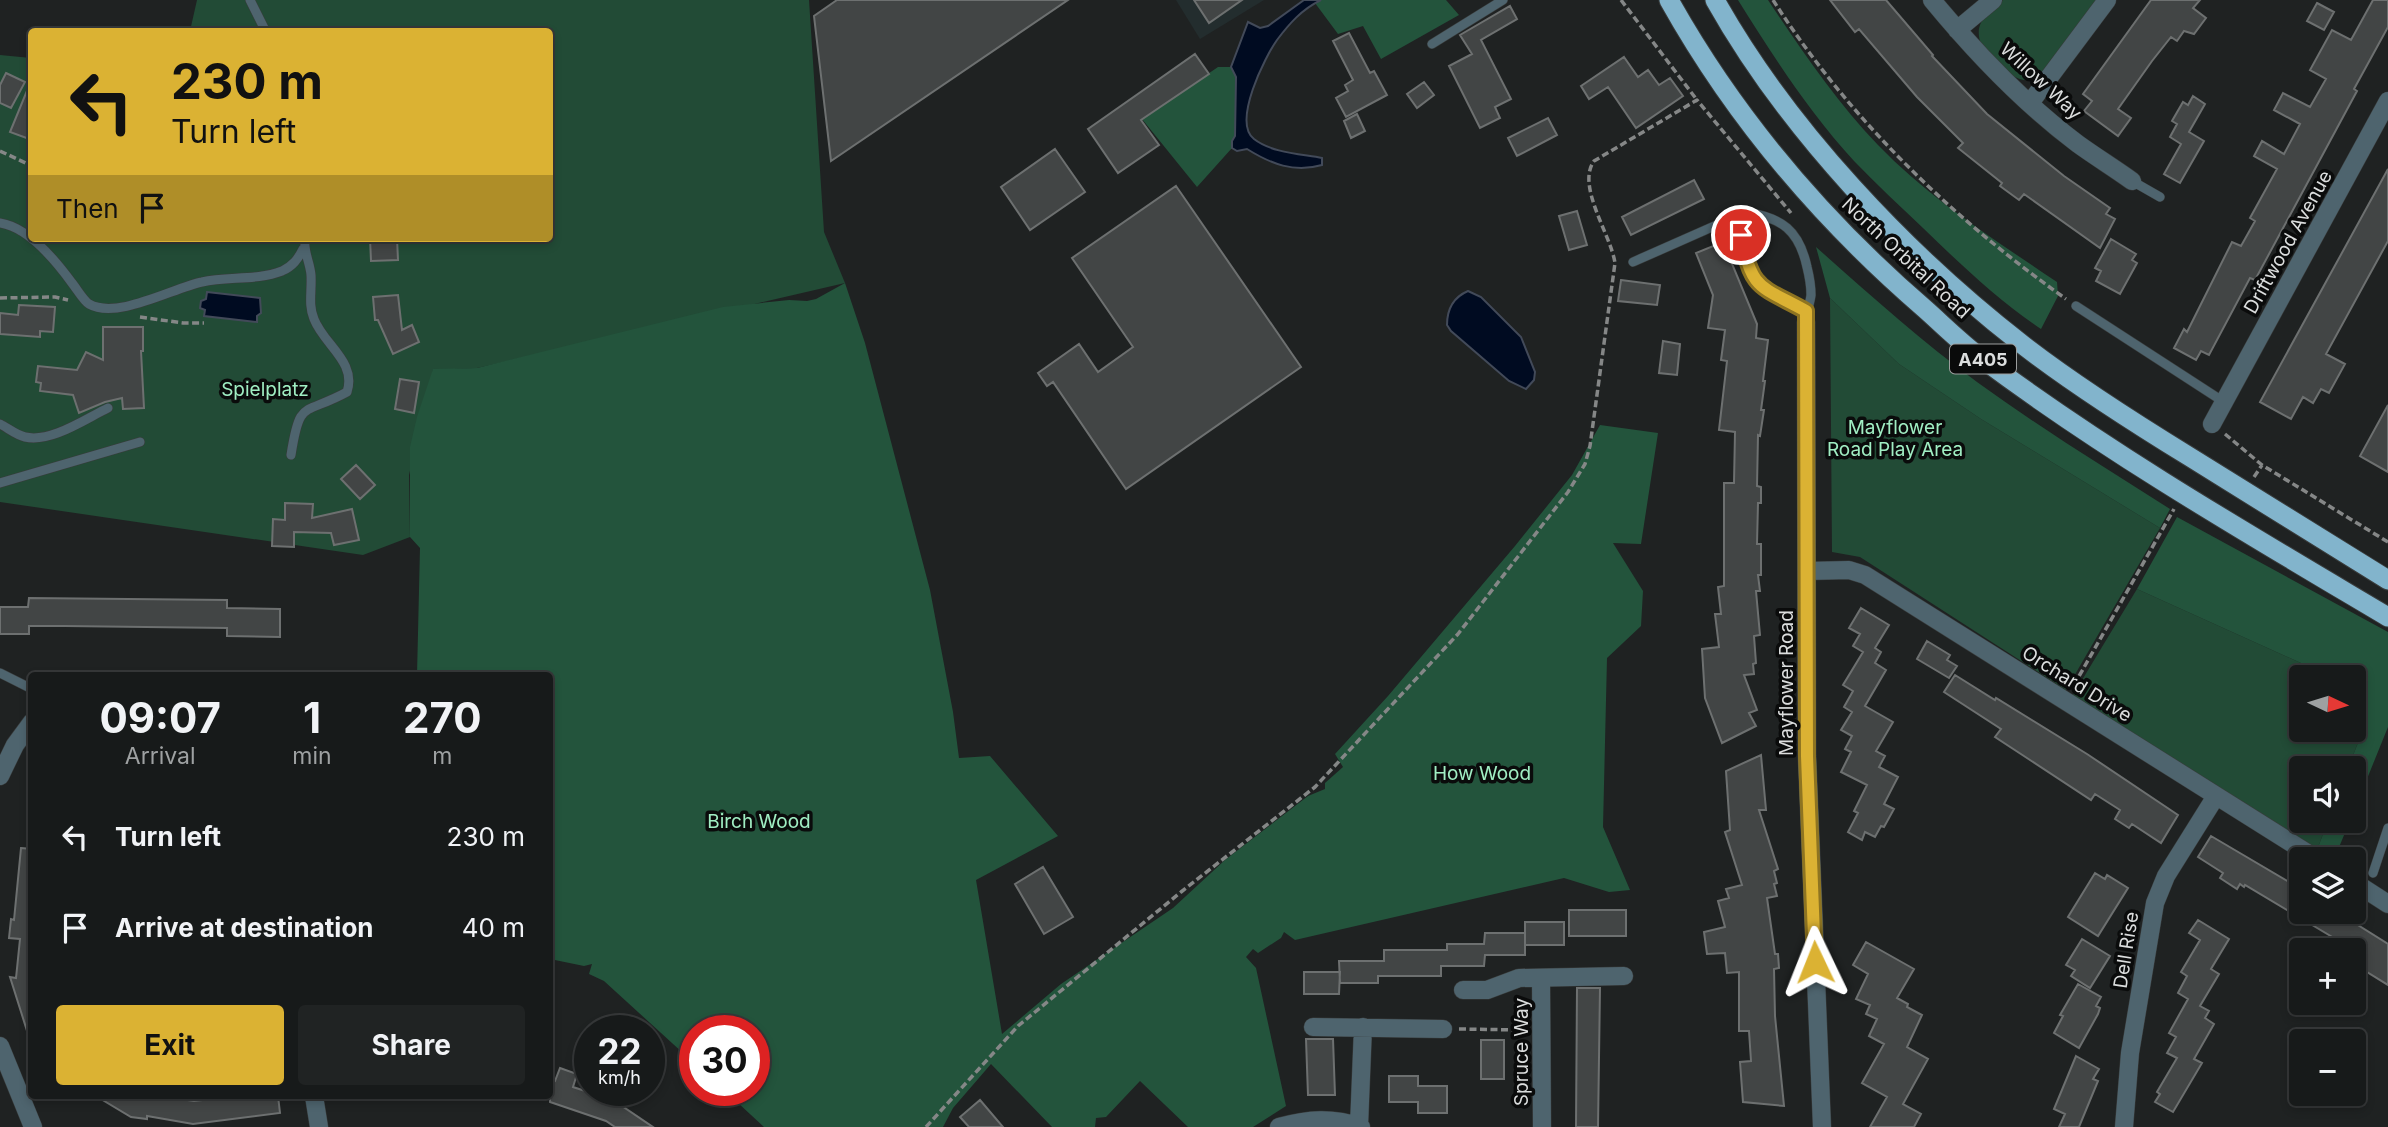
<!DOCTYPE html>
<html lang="en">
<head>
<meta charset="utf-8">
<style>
  :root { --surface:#171a1a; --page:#202323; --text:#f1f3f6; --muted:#9ea1a2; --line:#363839; --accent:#dbb233 }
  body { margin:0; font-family:Inter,sans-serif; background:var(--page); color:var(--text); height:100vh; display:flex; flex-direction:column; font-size:26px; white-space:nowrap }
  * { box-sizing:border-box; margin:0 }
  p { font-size:23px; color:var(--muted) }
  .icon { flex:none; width:38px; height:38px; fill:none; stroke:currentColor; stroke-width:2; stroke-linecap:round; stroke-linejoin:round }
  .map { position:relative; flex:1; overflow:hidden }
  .details { position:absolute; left:28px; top:672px; width:525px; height:427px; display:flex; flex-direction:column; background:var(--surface); border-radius:7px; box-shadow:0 4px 10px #0003,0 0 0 2px var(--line) }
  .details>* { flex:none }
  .guide { position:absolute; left:28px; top:28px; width:525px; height:214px; border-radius:7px; box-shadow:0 4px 10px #0003,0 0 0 2px var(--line); background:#dbb233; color:#111; overflow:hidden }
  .needle { width:46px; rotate:94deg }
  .fabs { position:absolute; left:2289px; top:665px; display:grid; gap:14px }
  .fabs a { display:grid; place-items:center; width:77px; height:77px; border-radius:7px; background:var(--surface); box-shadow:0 4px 10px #0003,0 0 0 2px var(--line); font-size:35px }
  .speed { position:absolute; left:574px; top:1015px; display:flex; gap:14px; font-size:35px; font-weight:700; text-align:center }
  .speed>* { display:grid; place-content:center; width:91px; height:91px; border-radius:50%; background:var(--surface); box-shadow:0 4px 10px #0003,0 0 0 2px var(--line); line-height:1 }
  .speed small { font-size:18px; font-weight:400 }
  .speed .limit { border:10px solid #d22; background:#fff; color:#111 }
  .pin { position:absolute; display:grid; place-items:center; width:60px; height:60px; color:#fff; margin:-30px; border:4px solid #fff; border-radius:50%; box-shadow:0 2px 7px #0007 }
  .me { position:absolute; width:77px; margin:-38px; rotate:358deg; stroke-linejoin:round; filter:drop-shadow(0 0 5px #0008) }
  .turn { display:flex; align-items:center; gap:24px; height:147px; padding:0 28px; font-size:32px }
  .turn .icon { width:91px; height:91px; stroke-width:2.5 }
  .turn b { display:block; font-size:49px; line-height:60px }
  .then { display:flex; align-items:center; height:66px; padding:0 28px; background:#0003; gap:14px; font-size:26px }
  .eta { display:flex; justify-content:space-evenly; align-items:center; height:119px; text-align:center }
  .eta b { font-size:42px; font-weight:700; line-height:49px }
  .cta { display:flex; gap:14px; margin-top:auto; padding:14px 28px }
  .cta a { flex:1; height:80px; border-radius:7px; background:var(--accent); color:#111; font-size:28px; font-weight:700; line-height:80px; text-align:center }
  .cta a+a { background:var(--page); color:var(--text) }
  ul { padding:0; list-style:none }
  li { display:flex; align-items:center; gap:21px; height:91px; padding:0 28px }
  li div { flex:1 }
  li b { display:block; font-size:26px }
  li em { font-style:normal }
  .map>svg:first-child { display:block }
  .built { fill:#232d2e }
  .green { fill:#224b36 }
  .forest { fill:#23543c }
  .water { fill:#000b21; stroke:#424a59; stroke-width:2 }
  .building { fill:#424545; stroke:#6d7070; stroke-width:2 }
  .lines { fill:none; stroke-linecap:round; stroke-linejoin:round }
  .service-casing { stroke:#393c3c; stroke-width:10 }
  .minor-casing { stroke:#393c3c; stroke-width:19 }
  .trunk-casing { stroke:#393c3c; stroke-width:21 }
  .path { stroke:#858787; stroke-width:3.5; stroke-dasharray:7 3.5; stroke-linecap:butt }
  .service { stroke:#4e646e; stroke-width:9 }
  .minor { stroke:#4e646e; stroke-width:18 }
  .trunk { stroke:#82b4cc; stroke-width:19 }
  .route-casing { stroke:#8e7421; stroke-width:18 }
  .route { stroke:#dbb233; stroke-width:12 }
  .labels { text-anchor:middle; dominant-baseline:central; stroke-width:7; stroke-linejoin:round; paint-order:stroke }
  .shield { fill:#0a0b0b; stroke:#9c9e9e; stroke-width:2 }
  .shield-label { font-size:18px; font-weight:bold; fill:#dbdddd }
  .street-label { font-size:19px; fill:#dbdddd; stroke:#0a0b0b }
  .park-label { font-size:19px; fill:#a0eec3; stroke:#0a0b0b }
</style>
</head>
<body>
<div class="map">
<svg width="2388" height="1127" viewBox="0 0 2388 1127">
  <rect width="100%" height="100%" fill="#1f2222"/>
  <path class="built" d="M1176,0H1264L1200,39Z"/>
  <path class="green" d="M197,0H809L824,232L845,283L477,368L433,370L409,475L410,537L363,555L0,502V55L31,58L32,238H550V32L190,31Z
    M2003,0H2099L2041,76C2016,92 1997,60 1981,44C1973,23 1988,12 2003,0Z
    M1830,298L1899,364L1981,419L2160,528L2066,690L1860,557L1832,552Z
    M2137,589L2332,677H2301V730H2354V690L2365,702L2363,730L2348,768H2301V821H2328L2317,850L2073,695Z"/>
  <path class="forest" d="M1321,0H1446L1459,15L1381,59L1363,26L1338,34L1315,3Z
    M1738,0H1768C1802,51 1836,101 1878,145C1931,200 1995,240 2057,282L2058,296L2041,329C1998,300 1960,264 1923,228C1900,206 1876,184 1854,161C1809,112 1773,56 1738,0Z
    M1218,67H1231L1236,77L1235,136L1232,141V148L1197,187L1142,119Z
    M1816,247C1869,294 1920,340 1977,382C2039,427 2105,468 2170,509L2160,528L1981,419L1899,364L1830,298Z
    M845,283L865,343L930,590L953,712L959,758L990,756L1058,836L976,880L1002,1034L1061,984L1173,908L1225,860L1308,796L1325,789V783L1343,767L1335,754L1388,696L1515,546L1572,475L1600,425L1658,433L1641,544L1613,543L1643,591L1641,626L1607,658L1603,827L1630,890L1609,892L1564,878L1295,940L1284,932L1281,938L1258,953L1253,949L1246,957L1256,968L1286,1106L1253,1127H1188L1140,1081L1106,1117L1096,1118L1095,1127H1052L991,1064L953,1108L943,1127H764L724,1090H754V1031H695V1064L604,981L589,974L592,964L584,966L550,959V676L417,675L420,548L410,537V447L417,417L433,369L477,368L723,307L789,300L807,301L816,299Z
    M2177,517L2388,632V727L2354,811V768H2348L2363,730L2365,702L2354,690V677H2332L2137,589Z
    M2328,821H2350L2334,859L2317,850Z"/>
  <path class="water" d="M1304,0H1321C1302,9 1289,24 1277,40C1265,57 1232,122 1254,139C1272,153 1301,154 1322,158V165C1294,173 1271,164 1247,149L1237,151L1232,148V141L1235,136L1236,77L1231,67L1248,22L1260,28L1268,26Z
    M1468,291L1481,297L1521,337L1535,372L1534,380L1526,389L1509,381L1451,331L1447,325C1447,309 1454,297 1468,291Z
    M207,292L260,298L261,313L257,316V322L204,316L205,310L200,308L201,301L206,299Z"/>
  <path class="building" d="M837,0H1068L831,161L814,16Z
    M1194,0H1242L1209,23Z
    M1830,0H1886L1933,55L1932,56L1987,114L2064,176L2110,208L2106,214L2115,219L2100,248L2024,194L2019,200L2000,186L2002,183L1958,148L1963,143L1917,97L1859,29L1855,32Z
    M2151,0H2200L2193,8L2206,18L2194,34L2184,31L2177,41L2171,37L2152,61L2118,109L2131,118L2118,136L2084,111L2092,101L2083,94Z
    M2373,0H2388V27L2354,89L2357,91L2255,280L2250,278L2209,355L2201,351L2196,360L2174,348L2184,329L2187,332L2232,242L2241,246L2255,221L2250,218L2277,169L2254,156L2262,141L2284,154L2300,124L2274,110L2283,93L2310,107L2326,79L2310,70L2332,30L2351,40Z
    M2317,3L2334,12L2324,30L2307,21Z
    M1510,6L1517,19L1481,40L1511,99L1495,107L1500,118L1480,128L1449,66L1472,54L1460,35Z
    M1349,33L1370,73L1374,71L1387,95L1346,117L1336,98L1348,91L1345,85L1353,80L1333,41Z
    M1195,54L1209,74L1141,120L1159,145L1118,173L1088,129Z
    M1624,57L1638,77L1648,70L1659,85L1670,78L1683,96L1636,128L1608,87L1589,99L1581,86Z
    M6,73L25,82L11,108L0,103V85Z
    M31,81H32V140L10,132Z
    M1424,82L1434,95L1417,108L1407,94Z
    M2193,96L2205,104L2189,132L2204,141L2180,183L2164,174L2181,144L2170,137L2177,124L2172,121L2183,102L2188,105Z
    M1357,114L1365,131L1351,138L1344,121Z
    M1548,118L1557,135L1517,156L1508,138Z
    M1055,149L1085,192L1030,230L1001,187Z
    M2388,169V241L2326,354L2345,364L2329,393L2321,389L2313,403L2303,397L2291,419L2260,402Z
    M1694,180L1704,199L1631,235L1622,217Z
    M1176,186L1301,367L1126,489L1053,382L1047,386L1038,373L1079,344L1098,372L1133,347L1072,258Z
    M1577,211L1587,245L1569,250L1559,216Z
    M370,238H397L398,260L371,261Z
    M2111,239L2136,254L2132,260L2137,263L2120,294L2096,281L2101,271L2095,268Z
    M1723,242L1757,324L1756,338L1768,340L1763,381H1765L1761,410H1764L1760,436L1758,435L1757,486L1761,487V503H1758L1757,544H1761V575H1758L1760,591H1756L1760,635L1754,636L1756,663L1753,664L1754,674L1744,675L1757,710L1749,713L1756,726L1722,743L1705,698L1702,649L1719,647L1715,614H1721L1718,587L1724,586V483H1734L1735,432L1719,430L1727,361L1721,360L1725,330L1708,328L1713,295L1696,253Z
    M1621,280L1660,285L1657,305L1618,301Z
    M398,295L402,330L412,325L419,342L393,354L378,320H375L373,297Z
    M19,305L55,307L53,332L40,331V337L0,334V313L18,315Z
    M103,327H143V351H141L144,408L123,409L122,398L105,402L79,413L73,395L40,391L41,383L36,382L38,366L77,370L86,352L103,360Z
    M1663,341L1680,344L1677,375L1659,373Z
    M400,379L419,382L414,413L395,409Z
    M2388,405V472L2360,456Z
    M356,465L375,485L360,499L341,479Z
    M285,503L313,504L312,518L352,509L359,540L334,545L331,533L294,532V547L272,546L273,519L285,520Z
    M29,598L227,600V608L280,609V637L227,636V628L65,626H29V634H0V607H28Z
    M1861,608L1889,625L1875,648L1881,652L1875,663L1886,670L1865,706L1893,722L1876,751L1885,756L1879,767L1898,777L1884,804L1894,809L1884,827L1881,826L1875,837L1865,832L1862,840L1848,832L1858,813L1854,811L1867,785L1841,772L1851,752L1845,749L1852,736L1841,730L1852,712L1844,707L1853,691L1843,685L1863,652L1853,646L1860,634L1849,628Z
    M1927,641L1950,655L1947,660L1957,666L1949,678L1917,659Z
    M1955,675L1995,700L1996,698L2087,754L2178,815L2161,843L2132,824L2129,828L2115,819L2120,810L2095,794L2091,800L1995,737L2001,729L1944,692Z
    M1761,755L1766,810H1759L1778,869L1774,871L1777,883L1774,884L1777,896L1767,898L1775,954H1778L1779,968L1774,969L1775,1016L1784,1106L1743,1102L1740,1062L1751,1061L1749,1031H1739V972L1727,973L1725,953L1707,954L1704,932L1725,927L1718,901L1729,898L1726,889L1742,885L1725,832L1730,830L1726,771Z
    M2211,836L2301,889V912H2337L2388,944V985L2354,964V950L2245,885L2244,887L2240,884L2237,889L2220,878L2223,873L2198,857Z
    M21,848L32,849V1033L28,1034L10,977L16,978L20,939L9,938L11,919L14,920Z
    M1043,867L1073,917L1044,934L1015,884Z
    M2095,873L2105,879L2107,875L2128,888L2098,936L2068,917Z
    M1569,910H1626V936H1569Z
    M2198,920L2229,939L2211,969L2219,974L2200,1006L2209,1011L2205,1018L2214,1024L2194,1059L2202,1063L2173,1112L2155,1102L2160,1094L2157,1092L2177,1058L2167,1053L2176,1037L2169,1033L2188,999L2178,993L2187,976L2181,972L2200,940L2189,933Z
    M1525,922H1564V945H1525Z
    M1485,933H1525V955H1485L1484,966H1441V976H1378V983H1340L1339,961H1384V950H1447V944H1484Z
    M2082,939L2110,956L2090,988L2071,976L2075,970L2066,965Z
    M1866,942L1914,969L1897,998L1908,1004L1907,1007L1922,1015L1907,1047L1928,1059L1903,1104L1921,1114L1914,1127H1870L1887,1097L1862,1083L1884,1044L1869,1036L1877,1019L1866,1014L1870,1005L1856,999L1868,974L1853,965Z
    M1304,972H1340L1339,994H1304Z
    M2078,984L2101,997L2096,1006L2100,1008L2098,1014L2079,1048L2054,1033L2063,1016L2060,1015Z
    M1577,988H1600L1598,1127H1576Z
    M1306,1039H1333L1335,1095H1308Z
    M1481,1040H1504V1079H1481Z
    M2076,1056L2099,1069L2093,1079L2098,1081L2079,1127H2059L2065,1114L2054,1109Z
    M560,1068L577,1074L573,1087L613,1100L653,1127H615L606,1121L550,1102V1079L555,1081Z
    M1389,1076H1418V1086H1447V1113H1418V1102H1389Z
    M96,1096H161L194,1101L237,1096H278L280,1113L193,1124L147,1116V1119L131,1117Z
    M980,1100L1003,1127H969L960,1117Z"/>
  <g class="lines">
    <g class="service-casing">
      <path id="service" d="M250,0L266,32
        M1432,44L1503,0
        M2132,181L2160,197
        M0,223C28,227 56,261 72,283C77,289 83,300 89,304C117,320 173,288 202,282C228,276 256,281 282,271C293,266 298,259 303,249
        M1741,235C1751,292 1760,286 1806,311
        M1633,262L1746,212C1782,218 1799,230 1807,267C1809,275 1811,286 1811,295C1810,304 1806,312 1806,322
        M2076,306L2224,402
        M0,424C8,428 16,435 25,437C51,443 85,419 108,408
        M291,455C300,398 303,416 347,392C357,362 324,345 314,319C308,305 312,291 311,275C310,262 303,251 305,238
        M0,483L140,442
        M0,673L32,689
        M2373,873L2388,828"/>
    </g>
    <g class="minor-casing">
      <path id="minor" d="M1932,0C1974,51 2026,105 2078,144C2096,157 2114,168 2132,181
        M1957,30L1993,0
        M2030,103L2107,0
        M1806,322L1807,756L1822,1127
        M2212,424L2388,101
        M1807,571L1849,570L1865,575L2317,859
        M0,776L15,745L32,722
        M2354,882L2388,904
        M1541,978L1542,1127
        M1463,990H1487L1519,978L1624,976
        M1313,1027L1443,1029
        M0,1046L33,1127
        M314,1096L319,1127
        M1359,1126L1363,1027
        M1279,1127C1308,1119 1332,1117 1361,1127
        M2124,1127L2130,1053L2155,903L2166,876L2216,796"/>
    </g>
    <g class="trunk-casing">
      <path id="trunk" d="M1669,0C1735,118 1823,221 1925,309C1943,325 1961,343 1981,358C2110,454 2250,535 2388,617
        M1715,0C1788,130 1906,254 2023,345C2076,386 2133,422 2190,457C2256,498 2322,539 2388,580"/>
    </g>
    <path class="path" d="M1621,0L1697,100
      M1773,0C1849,119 1951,217 2066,299
      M0,151L32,166
      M0,298L55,297L68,300
      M140,317L183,323H204
      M2225,434L2262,465L2388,542
      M2254,477L2262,465
      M2074,685L2174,509
      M1459,1029L1525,1030
      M926,1127L1018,1026L1181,892L1315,787L1458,634L1568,492L1585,464L1590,446L1615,263C1611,235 1576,186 1594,161L1697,100L1791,213"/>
    <use href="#service" class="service"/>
    <use href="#minor" class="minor"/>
    <use href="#trunk" class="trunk"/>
  </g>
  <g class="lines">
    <g class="route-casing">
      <path id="route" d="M1741,235C1751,291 1761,286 1806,311L1807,756L1815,962"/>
    </g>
    <use href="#route" class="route"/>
  </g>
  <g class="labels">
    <rect class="shield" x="1950" y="344.5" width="66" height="29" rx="5"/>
    <g class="shield-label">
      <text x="1983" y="359">A405</text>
    </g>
    <g class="street-label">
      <text transform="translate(2041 81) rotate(43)">Willow Way</text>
      <text transform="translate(2288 242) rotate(-61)">Driftwood Avenue</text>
      <text transform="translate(1906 258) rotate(43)">North Orbital Road</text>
      <text transform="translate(1786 683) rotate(-90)">Mayflower Road</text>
      <text transform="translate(2077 684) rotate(32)">Orchard Drive</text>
      <text transform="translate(2126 950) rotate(-81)">Dell Rise</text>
      <text transform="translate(1521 1052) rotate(-90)">Spruce Way</text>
    </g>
    <g class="park-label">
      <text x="265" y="389">Spielplatz</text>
      <text x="1895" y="427">Mayflower<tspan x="1895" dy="22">Road Play Area</tspan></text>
      <text x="1482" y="773">How Wood</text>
      <text x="759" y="821">Birch Wood</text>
    </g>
  </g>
</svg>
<div class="fabs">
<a><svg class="needle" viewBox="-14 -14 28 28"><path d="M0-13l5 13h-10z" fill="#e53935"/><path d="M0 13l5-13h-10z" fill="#9ea1a2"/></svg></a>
<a><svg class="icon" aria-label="sound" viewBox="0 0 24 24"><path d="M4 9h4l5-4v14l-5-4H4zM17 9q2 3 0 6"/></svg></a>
<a><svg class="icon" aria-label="layers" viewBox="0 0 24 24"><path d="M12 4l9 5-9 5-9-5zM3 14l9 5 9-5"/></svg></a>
<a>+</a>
<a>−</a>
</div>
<div class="speed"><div>22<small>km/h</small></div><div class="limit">30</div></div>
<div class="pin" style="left:1741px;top:235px;background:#d93025"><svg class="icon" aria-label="arrive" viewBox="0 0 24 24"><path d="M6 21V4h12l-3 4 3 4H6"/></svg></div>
<svg class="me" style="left:1815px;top:962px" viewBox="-20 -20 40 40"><path d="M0-17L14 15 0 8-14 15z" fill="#dbb233" stroke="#fff" stroke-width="4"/></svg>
<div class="guide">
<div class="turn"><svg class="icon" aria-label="left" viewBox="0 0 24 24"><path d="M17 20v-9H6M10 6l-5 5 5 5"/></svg><div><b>230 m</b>Turn left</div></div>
<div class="then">Then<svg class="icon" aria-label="arrive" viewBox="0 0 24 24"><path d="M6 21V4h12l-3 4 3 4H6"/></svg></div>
</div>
<section class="details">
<div class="eta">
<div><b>09:07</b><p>Arrival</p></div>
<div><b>1</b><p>min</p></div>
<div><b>270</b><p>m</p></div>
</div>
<ul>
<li><svg class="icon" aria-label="left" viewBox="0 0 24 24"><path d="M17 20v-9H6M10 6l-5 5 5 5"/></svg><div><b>Turn left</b></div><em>230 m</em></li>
<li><svg class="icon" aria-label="arrive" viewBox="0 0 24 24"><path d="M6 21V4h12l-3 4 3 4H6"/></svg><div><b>Arrive at destination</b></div><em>40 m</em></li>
</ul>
<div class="cta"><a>Exit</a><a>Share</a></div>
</section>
</div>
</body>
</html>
